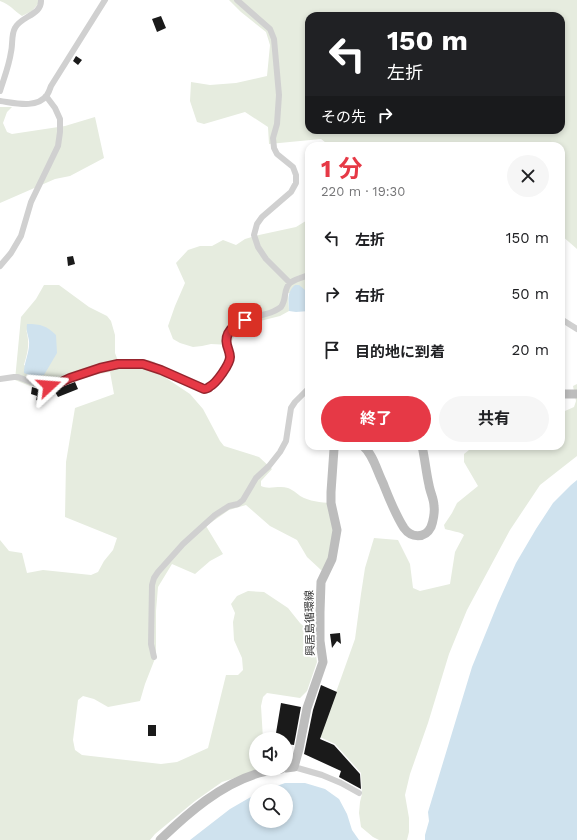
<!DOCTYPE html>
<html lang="ja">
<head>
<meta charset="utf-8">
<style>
  :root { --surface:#fff; --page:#f6f6f6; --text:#202124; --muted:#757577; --accent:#e63946 }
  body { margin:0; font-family:"Work Sans","Noto Sans JP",sans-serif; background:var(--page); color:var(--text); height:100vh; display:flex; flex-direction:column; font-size:15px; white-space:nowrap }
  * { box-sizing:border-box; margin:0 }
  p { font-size:13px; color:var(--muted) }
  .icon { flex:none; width:22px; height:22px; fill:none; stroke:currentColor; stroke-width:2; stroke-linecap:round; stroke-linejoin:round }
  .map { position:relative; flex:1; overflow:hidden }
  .panel { position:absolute; left:305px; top:142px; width:260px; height:308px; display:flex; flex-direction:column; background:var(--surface); border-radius:12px; box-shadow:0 2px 6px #0003 }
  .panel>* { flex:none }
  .top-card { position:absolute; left:305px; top:12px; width:260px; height:122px; border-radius:12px; box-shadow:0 2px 6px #0003; background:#202124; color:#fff; overflow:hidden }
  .fabs { position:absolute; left:249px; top:732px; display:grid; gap:8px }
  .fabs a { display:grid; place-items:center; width:44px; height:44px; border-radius:50%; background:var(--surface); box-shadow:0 2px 6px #0003; font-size:20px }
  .pin { position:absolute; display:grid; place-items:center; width:34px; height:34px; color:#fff; margin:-17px; border-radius:8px; box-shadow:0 2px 6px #0006 }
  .me { position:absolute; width:44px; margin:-22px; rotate:71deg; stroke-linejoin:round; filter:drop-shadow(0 0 3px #0008) }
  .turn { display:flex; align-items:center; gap:14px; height:84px; padding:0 16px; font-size:18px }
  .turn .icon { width:52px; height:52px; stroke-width:2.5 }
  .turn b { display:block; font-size:28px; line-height:34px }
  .then { display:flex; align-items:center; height:38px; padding:0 16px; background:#0003; gap:8px; font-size:15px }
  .round { display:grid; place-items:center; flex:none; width:42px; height:42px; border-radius:21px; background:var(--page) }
  .headline { display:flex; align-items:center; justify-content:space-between; height:68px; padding:0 16px }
  h1 { font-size:24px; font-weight:700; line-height:30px; color:var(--accent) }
  .cta { display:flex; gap:8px; margin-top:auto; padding:8px 16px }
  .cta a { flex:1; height:46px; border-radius:24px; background:var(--accent); color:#fff; font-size:16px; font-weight:700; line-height:46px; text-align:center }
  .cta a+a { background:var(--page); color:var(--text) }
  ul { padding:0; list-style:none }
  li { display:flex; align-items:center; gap:12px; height:56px; padding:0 16px }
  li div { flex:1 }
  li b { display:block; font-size:15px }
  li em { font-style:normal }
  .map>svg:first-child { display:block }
  .green { fill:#e6ecdf; fill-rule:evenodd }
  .water { fill:#cfe2ee }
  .building { fill:#1a1a1a }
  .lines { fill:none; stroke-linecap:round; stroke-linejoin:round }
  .minor { stroke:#d0d0d0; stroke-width:6 }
  .secondary { stroke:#bdbdbd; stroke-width:9 }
  .route-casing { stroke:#96252e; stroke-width:10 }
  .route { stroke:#e63946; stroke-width:7 }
  .labels { text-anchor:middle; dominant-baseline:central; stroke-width:4; stroke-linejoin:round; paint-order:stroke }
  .street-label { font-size:11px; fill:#333; stroke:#fff }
</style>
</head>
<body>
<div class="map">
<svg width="577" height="840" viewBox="0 0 577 840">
  <rect width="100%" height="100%" fill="#fff"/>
  <path class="green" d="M0,0H38V4L32,11L22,16C13,10 11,5 0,1Z
    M229,0H577V249L561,235V146H330L321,139L269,144L268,127L245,112L204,124L197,122L190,101L191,82L210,85L236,83L267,76L270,45L266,32L241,12ZM309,16H561V130H309Z
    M0,107H12L7,112L3,123L7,132L12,134L65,126L95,117L104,158L70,176L55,179L0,203Z
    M309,219V311V294L288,293L289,311L280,316L252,323L240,330L234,337L230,345L211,344L202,346L193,347L180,343L173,339L168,326L175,306L185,283L176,263L188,250L200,246H212L223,240L236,245L245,239L259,235L296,227Z
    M44,285H59L89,307L107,316L111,321L115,335V353L118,361L149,360L155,362L166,378L190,394L203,409L220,441L224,446L259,457L272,469L261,481V486C269,490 279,485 288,488C294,490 299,496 304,498C313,502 325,503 335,503L330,573L321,570L307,557L297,540L270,526L246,505L229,510L206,526L223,554L210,561L195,574L172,564L158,587L156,611V656L145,684L140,701L108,707L94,699L83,696L78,700L73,740L75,750L82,755L161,764L177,762L208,748L226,675H238L243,670L242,658L234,640L233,622L235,613L231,604L237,596L248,591L264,592L288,608L300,623L313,635L317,662L307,691L300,698L267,693L263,697L261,706L263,739H256V769H263L222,782L195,801L155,834L150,840H0V540L9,551L22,553L27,573L43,570L91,575L98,572L104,561L113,550L117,538L65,517L66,462L75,408L114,394L110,372L79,378L52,389L30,386L15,380L21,317L36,299ZM26,329L44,375L24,365C28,351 30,344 26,329Z
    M577,384V456L540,485L510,530L467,610L449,654L428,723L410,774L405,795L409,818V832L407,840H379L373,837L361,827L359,813L360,802L362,794L361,773L335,744L320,737L355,639L361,594L365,568L374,538L398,540L410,564L413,588L420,591L450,584L455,552L464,535C461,532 451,531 445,529L444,525L452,513L457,503L478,486L464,462V454L474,446H561V412L565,411L574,407L576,401L573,386Z"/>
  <path class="water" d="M295,285H299C311,294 309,297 309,311L296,312L289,311C289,301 286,293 295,285Z
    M27,324C41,324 47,326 56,335L57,353L44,375L34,377L24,373C24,362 30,352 29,341C28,334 26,331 27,324Z
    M577,480V840H425V835L429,821L428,812L472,667L498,603L516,563L536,529L553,503L571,485Z
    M285,783H305L325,789L339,799L347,814L352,830L359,840H190L230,809L256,794V821H286V791H263Z"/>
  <path class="building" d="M161,16L166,28L157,32L152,19Z
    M76,56L82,60L78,65L73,61Z
    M73,256L75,264L68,266L67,257Z
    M75,382L78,389L58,397L54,390Z
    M32,387L41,390H48L46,402L36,400L37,396L31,394Z
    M340,633L341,644L337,641L332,648L330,634Z
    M321,685L337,692L320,739L334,745L360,774L361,789L339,777L341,771L304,754L313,710Z
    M281,703L301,707L294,745L286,744V739H275Z
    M148,725H156V736H148Z"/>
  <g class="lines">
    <path class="minor" d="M237,0L270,29L274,39L279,95L277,124L273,138L274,148L277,154L293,167L296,175V183L291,192L262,217L257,224L254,235L258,247L266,259L290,283
      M0,91C4,78 9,66 11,52C13,44 11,35 15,28C21,16 42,15 41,0
      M0,101C15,103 37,109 47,95C49,92 50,89 51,86L105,0
      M0,266L11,253L21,236L31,202L58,146L60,132V119L55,108L46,96
      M561,319L577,329
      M0,379L14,377H18L36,384L42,386L53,385L70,379L100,368L118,364H143L161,370L204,389C205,389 208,388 210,387C215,384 228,366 230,360C233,348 219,344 232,328C239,319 262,316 272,312C275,311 278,309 281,307C287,299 283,289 290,283C295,279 303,277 309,275
      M154,657L151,644L152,585L154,578L158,572L183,544L205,524L215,515L229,506L238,504L243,500L256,478L269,466L280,452L286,441L291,408L295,402L309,388
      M294,767L322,775L341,783L359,793"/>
    <path class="secondary" d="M561,394H577
      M363,446C373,454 377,471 383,483C389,498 395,514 404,528C411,538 425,539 431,527C433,522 435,512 434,506C434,499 430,492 429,485C426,472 425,459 422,446
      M286,768L294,767L299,749L307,708L323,662L320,641V612L321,582L332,559L337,530L331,503V492L334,449L336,446
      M160,840C188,813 221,784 259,773C266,771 274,770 281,769"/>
  </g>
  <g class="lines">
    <g class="route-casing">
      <path id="route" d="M49,386H53L70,378L100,368L118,364H143L161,370L204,389C205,389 209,388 209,387C216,384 230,364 230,357C230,353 228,349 227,345C224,333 234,324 245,320"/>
    </g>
    <use href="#route" class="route"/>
  </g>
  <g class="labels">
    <g class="street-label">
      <text transform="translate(310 623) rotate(-91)">興居島循環線</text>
    </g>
  </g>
</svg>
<div class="fabs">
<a><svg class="icon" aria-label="sound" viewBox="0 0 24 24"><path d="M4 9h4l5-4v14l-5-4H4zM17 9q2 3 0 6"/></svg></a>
<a><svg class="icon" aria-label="search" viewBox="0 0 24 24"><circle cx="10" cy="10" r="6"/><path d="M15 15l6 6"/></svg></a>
</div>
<div class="pin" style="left:245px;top:320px;background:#d93025"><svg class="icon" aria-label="arrive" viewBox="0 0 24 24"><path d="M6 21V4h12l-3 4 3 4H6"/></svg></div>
<svg class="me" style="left:49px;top:386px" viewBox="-20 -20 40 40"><path d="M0-17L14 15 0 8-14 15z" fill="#e63946" stroke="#fff" stroke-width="4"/></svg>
<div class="top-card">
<div class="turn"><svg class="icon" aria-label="left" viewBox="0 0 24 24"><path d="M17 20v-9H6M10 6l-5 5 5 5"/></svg><div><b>150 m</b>左折</div></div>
<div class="then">その先<svg class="icon" aria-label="right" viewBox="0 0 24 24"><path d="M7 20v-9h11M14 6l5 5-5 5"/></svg></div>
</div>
<section class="panel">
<div class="headline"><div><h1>1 分</h1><p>220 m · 19:30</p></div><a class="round"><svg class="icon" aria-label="close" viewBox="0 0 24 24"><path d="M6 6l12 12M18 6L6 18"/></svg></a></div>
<ul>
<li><svg class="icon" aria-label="left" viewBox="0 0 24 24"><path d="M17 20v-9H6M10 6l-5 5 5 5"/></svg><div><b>左折</b></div><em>150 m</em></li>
<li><svg class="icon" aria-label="right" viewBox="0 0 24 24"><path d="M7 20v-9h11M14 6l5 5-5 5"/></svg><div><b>右折</b></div><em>50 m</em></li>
<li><svg class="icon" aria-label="arrive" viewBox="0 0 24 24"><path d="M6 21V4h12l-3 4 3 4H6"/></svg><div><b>目的地に到着</b></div><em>20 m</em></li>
</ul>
<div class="cta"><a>終了</a><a>共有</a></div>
</section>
</div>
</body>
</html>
